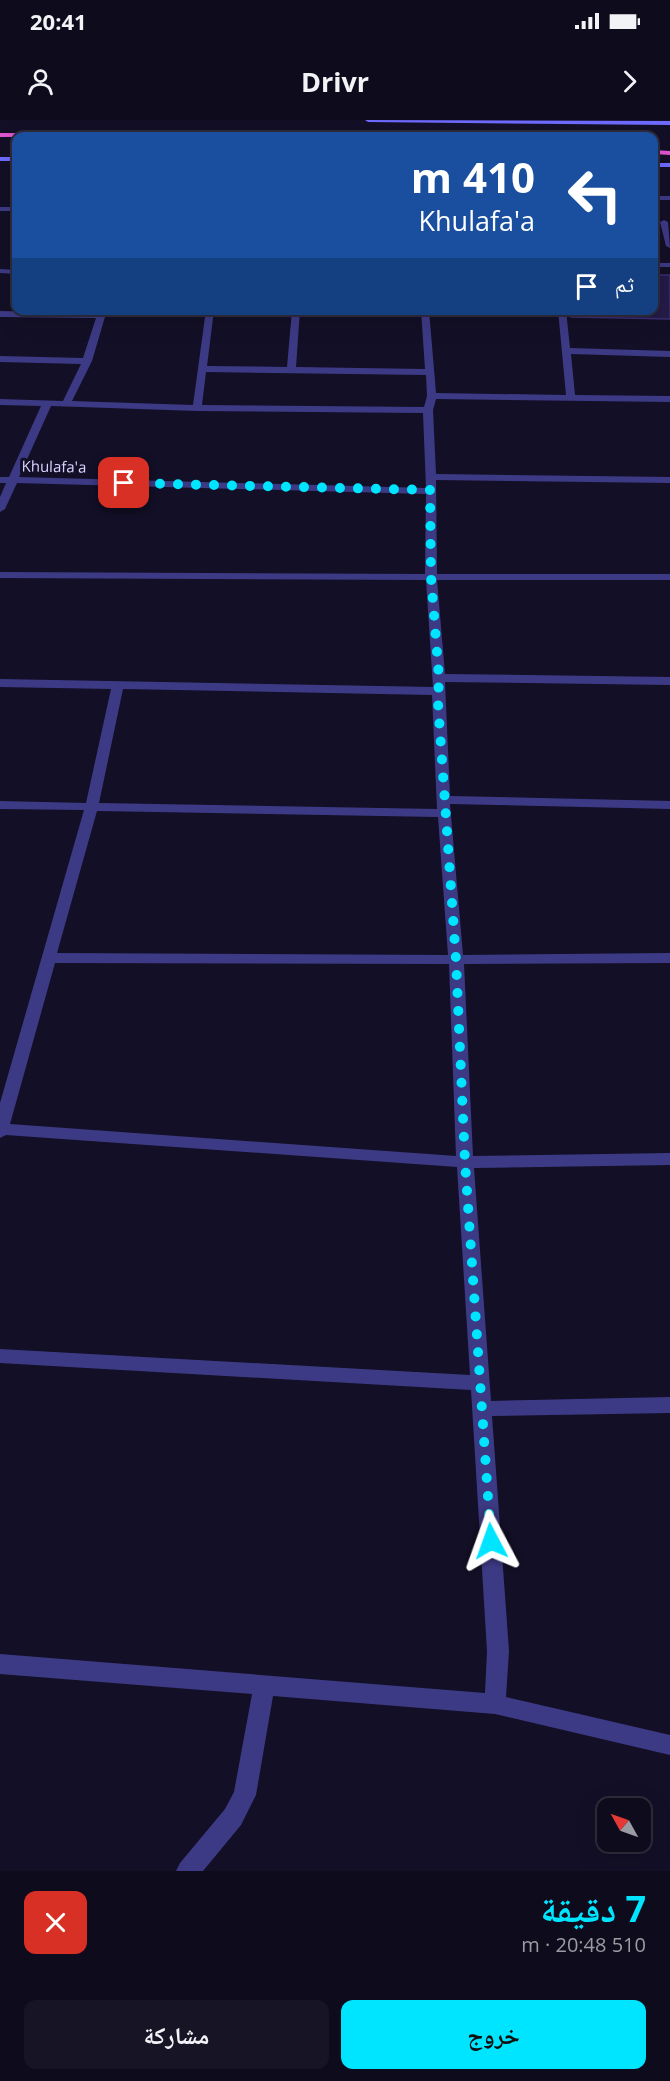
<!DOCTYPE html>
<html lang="ar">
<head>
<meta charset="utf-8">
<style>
  :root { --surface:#0e0b1c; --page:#171425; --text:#f1f3f6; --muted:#9b9ba3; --line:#2e2b3b; --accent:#00e5ff }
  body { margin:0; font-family:"Open Sans","Noto Naskh Arabic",sans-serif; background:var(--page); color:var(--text); direction:rtl; height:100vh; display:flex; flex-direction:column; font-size:22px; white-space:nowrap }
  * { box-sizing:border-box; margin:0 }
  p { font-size:20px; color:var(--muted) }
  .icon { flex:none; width:33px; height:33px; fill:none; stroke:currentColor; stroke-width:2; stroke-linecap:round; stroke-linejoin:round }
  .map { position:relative; height:1751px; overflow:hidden; direction:ltr }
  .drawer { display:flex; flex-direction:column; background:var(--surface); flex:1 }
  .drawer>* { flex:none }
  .banner { position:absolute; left:12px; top:12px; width:646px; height:183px; border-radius:12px; box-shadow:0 6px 24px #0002,0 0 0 2px var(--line); direction:rtl; background:#1a4fa0; color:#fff; overflow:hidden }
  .needle { width:39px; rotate:310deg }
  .tools { position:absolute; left:597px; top:1678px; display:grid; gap:12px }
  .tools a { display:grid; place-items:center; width:54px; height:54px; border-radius:12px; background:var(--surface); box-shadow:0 6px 24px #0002,0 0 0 2px var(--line); font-size:30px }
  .pin { position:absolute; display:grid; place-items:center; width:51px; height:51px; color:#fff; margin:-26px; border-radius:12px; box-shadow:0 3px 9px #0006 }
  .me { position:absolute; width:66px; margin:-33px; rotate:356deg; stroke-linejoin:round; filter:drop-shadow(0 0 4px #0008) }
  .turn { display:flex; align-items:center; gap:21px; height:126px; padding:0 24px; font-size:27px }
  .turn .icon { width:78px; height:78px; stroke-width:2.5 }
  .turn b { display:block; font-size:42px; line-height:51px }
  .then { display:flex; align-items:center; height:57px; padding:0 24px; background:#0003; gap:12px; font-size:22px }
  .round { display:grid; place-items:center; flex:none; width:63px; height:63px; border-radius:12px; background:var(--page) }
  .headline { display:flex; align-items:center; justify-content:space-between; height:102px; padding:0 24px }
  h1 { font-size:36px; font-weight:700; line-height:45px; color:var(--accent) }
  .action { display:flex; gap:12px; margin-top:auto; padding:12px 24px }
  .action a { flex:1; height:69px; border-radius:12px; background:var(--accent); color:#111; font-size:24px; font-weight:700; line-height:69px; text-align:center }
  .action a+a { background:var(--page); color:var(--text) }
  .status { display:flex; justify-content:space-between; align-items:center; height:42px; padding:0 30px; background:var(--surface); direction:ltr }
  .status svg { height:16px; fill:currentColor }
  header { display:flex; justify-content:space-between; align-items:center; height:78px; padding:0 24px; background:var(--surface); font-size:27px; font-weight:700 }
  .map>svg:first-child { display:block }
  .building { fill:#241b47; stroke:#3b2d73; stroke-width:1.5 }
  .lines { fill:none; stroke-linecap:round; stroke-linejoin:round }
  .minor { fill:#3d3a85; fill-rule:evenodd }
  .secondary { fill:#6f6bff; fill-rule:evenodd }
  .trunk { fill:#e055d1; fill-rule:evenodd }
  .route { stroke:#00e5ff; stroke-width:10; stroke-dasharray:0 18 }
  .labels { text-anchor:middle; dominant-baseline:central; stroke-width:6; stroke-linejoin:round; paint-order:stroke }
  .far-street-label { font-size:15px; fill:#d9d4ff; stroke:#130f26 }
</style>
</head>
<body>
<div class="status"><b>20:41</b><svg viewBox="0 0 49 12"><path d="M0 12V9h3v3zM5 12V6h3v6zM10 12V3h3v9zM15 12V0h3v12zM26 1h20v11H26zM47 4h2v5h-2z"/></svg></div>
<header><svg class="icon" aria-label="forward" viewBox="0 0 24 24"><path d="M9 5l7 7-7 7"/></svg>Drivr<svg class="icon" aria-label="person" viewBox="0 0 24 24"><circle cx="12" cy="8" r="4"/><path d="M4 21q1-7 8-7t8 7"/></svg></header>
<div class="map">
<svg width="670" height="1751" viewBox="0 0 670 1751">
  <rect width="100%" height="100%" fill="#130f26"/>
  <path class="building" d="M654,155H670V199L571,197L570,190H654Z"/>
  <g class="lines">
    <path class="minor" d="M654,76H670V80H654Z
      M0,87H16V91H0Z
      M664,100L668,102L670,128L666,126L660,102Z
      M654,143H670V147H654Z
      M0,149L16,150V154L0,153Z
      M99,190H107L92,241L72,281L193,285L206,190H214L207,246L287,247L292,190H300L296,247L425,249L421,190H429L436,273L566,275L558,190H566L570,228L670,231V237L571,234L575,275L670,276V282L436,279L433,290L436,354L670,357V363L436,360L437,454H670V460H437L445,554L670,557V565L445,562L450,676L670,681V689L450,684L463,835L670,833V843L464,844L473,1036L670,1033V1045L474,1048L491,1281L670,1277V1293L492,1296L509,1531L506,1577L670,1615V1635L495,1594L273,1576L256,1675L241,1705L203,1751H176L180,1743L225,1689L234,1672L252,1574L0,1554V1534L485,1573L487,1531L471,1270L0,1243V1229L470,1255L457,1047L6,1015L0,1018V983L84,690L0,689V681L86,683L111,569L0,567V559L433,567L426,460L0,458V452L425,454L426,374L17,363L5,389L0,392V377L6,363H0V357H9L41,286L0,285V279L63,281L81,244L0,242V236L83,238L96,198L0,197V191L98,193ZM206,252L426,255L427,276L424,287L202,285ZM51,286L197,291L423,293L426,368L19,357ZM123,569L432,575L437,689L99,683ZM97,691L438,697L448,835L57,833ZM55,843L449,844L456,1036L10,1004Z"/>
    <path class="secondary" d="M365,0L670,1V5L368,2Z
      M0,37H16V41H0Z
      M654,43H670V47H654Z"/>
    <path class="trunk" d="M0,13L178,14L182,16L0,17Z
      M654,30L670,31V35L654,34Z"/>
  </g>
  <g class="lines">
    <path class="route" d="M124,363L430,370L431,457L439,558L438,583L456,840L465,1042L491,1421"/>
  </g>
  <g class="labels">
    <g class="far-street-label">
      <text transform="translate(54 346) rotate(1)">Khulafa'a</text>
    </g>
  </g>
</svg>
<div class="tools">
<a><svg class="needle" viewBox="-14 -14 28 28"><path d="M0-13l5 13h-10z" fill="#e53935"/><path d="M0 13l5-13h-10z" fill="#9b9ba3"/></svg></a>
</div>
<div class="pin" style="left:124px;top:363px;background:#d93025"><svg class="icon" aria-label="arrive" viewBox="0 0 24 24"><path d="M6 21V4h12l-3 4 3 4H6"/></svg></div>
<svg class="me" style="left:491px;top:1421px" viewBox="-20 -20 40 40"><path d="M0-17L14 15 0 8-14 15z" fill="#00e5ff" stroke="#fff" stroke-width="4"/></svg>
<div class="banner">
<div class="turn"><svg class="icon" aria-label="left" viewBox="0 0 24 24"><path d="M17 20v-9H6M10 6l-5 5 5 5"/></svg><div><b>410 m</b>Khulafa'a</div></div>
<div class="then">ثم<svg class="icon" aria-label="arrive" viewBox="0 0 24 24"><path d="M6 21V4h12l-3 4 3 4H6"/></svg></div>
</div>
</div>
<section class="drawer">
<div class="headline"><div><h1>7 دقيقة</h1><p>510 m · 20:48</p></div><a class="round" style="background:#d93025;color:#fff"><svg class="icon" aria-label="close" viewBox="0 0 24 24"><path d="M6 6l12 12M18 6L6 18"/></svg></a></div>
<div class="action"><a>خروج</a><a>مشاركة</a></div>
</section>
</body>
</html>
